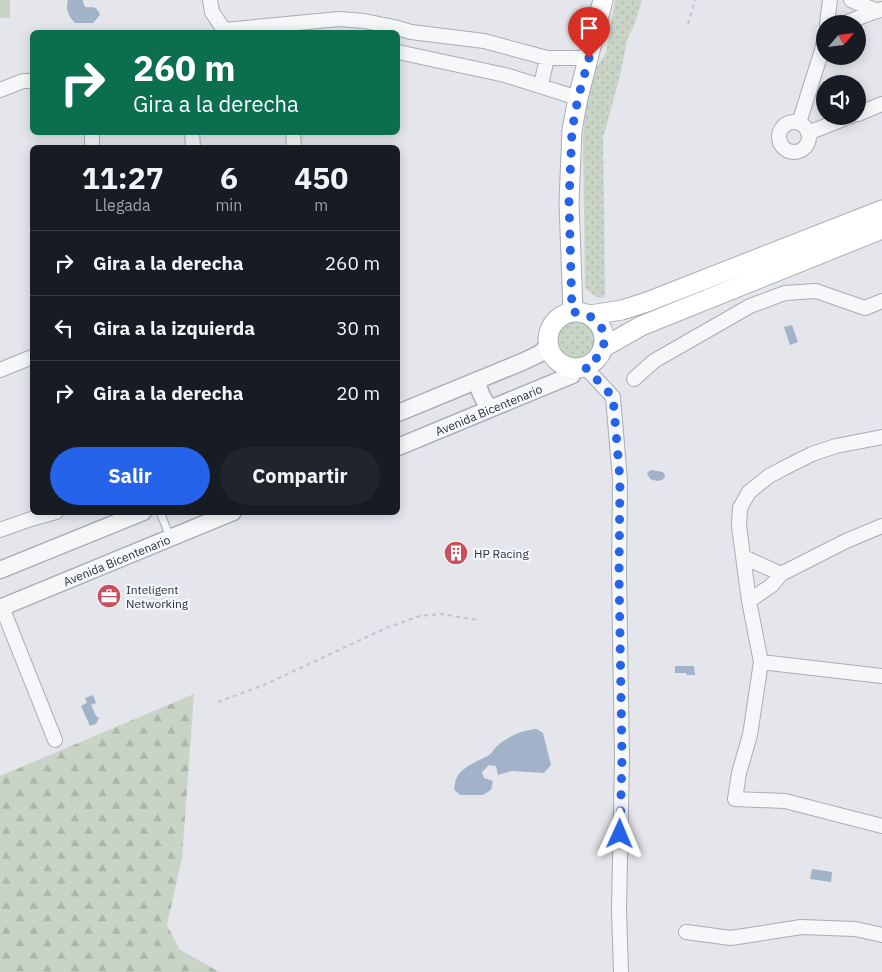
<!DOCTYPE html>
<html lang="es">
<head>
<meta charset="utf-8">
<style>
  :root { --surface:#171b24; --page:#20242c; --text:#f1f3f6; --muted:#9ea1a6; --line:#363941; --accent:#2563eb }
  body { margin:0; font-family:"IBM Plex Sans",sans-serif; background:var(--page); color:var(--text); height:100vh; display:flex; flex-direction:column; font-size:19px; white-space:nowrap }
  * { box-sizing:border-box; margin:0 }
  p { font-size:16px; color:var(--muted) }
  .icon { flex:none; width:28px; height:28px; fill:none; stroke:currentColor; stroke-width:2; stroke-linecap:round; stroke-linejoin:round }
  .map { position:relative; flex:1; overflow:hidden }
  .side { position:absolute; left:30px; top:145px; width:370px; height:370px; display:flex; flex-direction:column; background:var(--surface); border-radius:8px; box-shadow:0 2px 12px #0003 }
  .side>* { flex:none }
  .banner { position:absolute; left:30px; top:30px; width:370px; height:105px; border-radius:8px; box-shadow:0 2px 12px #0003; background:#0b6e4f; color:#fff; overflow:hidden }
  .needle { width:32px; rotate:62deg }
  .fabs { position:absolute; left:816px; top:15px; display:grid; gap:10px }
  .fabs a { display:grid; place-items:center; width:50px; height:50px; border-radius:50%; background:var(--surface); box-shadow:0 2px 12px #0003; font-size:25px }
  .pin { position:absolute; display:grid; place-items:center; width:42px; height:42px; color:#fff; margin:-51px -21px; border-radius:50% 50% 50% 0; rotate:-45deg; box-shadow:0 0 5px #0007 }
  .pin .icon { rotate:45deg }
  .me { position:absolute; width:55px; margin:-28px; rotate:1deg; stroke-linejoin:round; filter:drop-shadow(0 0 4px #0008) }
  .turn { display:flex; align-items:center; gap:18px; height:105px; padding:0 20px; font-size:22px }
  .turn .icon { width:65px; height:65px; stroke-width:2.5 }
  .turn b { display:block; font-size:35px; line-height:42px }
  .eta { display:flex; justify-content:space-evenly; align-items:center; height:85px; text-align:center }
  .eta b { font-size:30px; font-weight:700; line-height:35px }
  .button { display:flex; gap:10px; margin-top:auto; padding:10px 20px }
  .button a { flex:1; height:58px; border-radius:30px; background:var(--accent); color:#fff; font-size:20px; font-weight:700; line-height:58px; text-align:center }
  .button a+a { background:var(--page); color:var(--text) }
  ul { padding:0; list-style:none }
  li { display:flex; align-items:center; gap:15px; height:65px; padding:0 20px; border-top:1px solid var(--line) }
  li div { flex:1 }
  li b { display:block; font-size:19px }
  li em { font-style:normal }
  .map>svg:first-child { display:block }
  .green { fill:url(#green-dots) }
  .forest { fill:url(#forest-firs) }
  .pitch { fill:#c8d4c5 }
  .water { fill:#a1b2c9 }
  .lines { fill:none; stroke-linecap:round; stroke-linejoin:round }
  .service-casing { stroke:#a9adb5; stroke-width:9 }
  .minor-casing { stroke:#a9adb5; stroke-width:16 }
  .tertiary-casing { stroke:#a9adb5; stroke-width:19 }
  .secondary-casing { stroke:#a9adb5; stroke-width:21 }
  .path { stroke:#c1c4ca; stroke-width:2; stroke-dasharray:4 4; stroke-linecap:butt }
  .service { stroke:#f6f7f9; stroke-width:7 }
  .minor { stroke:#f6f7f9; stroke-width:14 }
  .tertiary { stroke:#f6f7f9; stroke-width:16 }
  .secondary { stroke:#fff; stroke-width:19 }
  .route { stroke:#2563eb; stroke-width:9; stroke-dasharray:0 16.2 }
  .labels { text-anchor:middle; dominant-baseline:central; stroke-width:4.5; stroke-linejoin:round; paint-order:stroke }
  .street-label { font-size:12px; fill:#2c3343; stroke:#f3f5f8 }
  .poi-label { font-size:12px; fill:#2c3343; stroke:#f3f5f8; text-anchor:start }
</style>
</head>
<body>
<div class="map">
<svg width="882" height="972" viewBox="0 0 882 972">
  <defs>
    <pattern id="green-dots" width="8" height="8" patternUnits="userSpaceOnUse" patternTransform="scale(1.25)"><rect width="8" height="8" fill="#c8d4c5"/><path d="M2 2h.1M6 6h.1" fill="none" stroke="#acb6aa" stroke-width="1.8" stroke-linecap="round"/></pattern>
    <pattern id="forest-firs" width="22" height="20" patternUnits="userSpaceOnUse" patternTransform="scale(1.25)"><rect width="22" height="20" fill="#c8d4c5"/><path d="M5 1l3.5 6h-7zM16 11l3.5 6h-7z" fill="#acb6aa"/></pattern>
  </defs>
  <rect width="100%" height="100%" fill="#e4e6eb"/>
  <path class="green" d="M615,0H642L635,23L627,40L620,76L603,138L605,293L604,298L596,297L585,288L583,138L585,114L592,81L596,68L606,53Z
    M558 340a20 20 0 1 1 40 0a20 20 0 1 1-40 0Z"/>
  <path class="forest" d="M194,694L182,858L167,925L179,949L219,972H0V776Z"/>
  <path class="pitch" d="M0,0H10V18H0Z"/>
  <path class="water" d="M68,0H83V2L85,7C94,8 96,5 100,15L93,23H75C69,16 65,10 68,0Z
    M792,325L798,342L790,345L784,327Z
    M651,470L663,472L665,475C664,483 656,481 650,479L647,473Z
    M675,666H694L695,675H687L686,673H675Z
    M93,695L96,703L91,705L96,716L99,718L96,724L90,726L81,706L87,703L85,698Z
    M537,729L543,733L551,765L544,773L512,771L498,775L496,766L489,765L482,772L484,778L493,781L491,790L483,795H460L454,789C455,785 455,781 457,777C463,766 479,761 489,755C493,752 494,749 497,746C508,736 523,730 537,729Z
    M812,869L832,872L831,882L810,879Z"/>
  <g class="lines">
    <g class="service-casing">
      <path id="service" d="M160,512L170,537"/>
    </g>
    <g class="minor-casing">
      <path id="minor" d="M210,0L212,12L224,30V32
        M851,0L855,2L878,11
        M827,24L830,0
        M842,24L882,9
        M224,30L339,19L364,21L394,27L411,32L484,41L547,58H589
        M398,52L505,75L578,98
        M541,85L547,58
        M0,90L23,81H32
        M858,114L882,104
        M779 137a15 15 0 1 1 30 0a15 15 0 1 1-30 0Z
        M799,123L822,50L825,36
        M92,132V148
        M192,132L193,148
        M293,132L294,148
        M808,133L851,116
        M585,367L613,397L620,480L619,573L622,758L619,910L621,972
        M0,370L32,357
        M634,379L654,361L750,306L785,293L816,291L865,308L882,301
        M882,437L836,446L812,454L788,466L769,476L749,492L740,508L739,526L749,601L761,662L750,735L739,773L735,799L785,801L882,826
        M0,530L31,519L56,512
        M744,557L781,574
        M749,601L772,585L781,574L846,541L882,526
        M2,607L55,740
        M761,662L882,676
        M686,932L731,938L801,927L855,929L882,935"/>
    </g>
    <g class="tertiary-casing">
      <g id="tertiary">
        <path d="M478,380C478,392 483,400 490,408"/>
        <path d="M398,413L522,362L539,354L549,346"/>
        <path id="s1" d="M398,447L572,375L576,368"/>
        <path d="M0,570L143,512"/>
        <path id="s2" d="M0,608L233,512"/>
      </g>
    </g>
    <g class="secondary-casing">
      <path id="secondary" d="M548 340a28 28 0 1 1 56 0a28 28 0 1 1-56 0Z
        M573,312L569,202L572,130L578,98L603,0
        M590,315L622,310L647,302L882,210
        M604,347L641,326L882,229"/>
    </g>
    <path class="path" d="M688,24L695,0
      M218,702L264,685L386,628L420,616L442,614L477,620"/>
    <use href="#service" class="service"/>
    <use href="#minor" class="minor"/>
    <use href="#tertiary" class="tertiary"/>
    <use href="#secondary" class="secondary"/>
  </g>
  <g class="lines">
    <path class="route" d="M589,58L578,98L572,130L569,202L572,312C608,313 616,350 585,367L613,397L620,480L619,573L622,758L620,834"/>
  </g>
  <defs>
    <g id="building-disc" transform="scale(1.25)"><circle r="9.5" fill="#c9505c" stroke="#f3f5f8"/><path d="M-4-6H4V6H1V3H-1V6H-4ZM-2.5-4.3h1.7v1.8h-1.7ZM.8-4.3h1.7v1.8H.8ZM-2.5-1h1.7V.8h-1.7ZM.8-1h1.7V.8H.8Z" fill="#fff"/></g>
    <g id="office-disc" transform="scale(1.25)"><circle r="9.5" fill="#c9505c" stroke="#f3f5f8"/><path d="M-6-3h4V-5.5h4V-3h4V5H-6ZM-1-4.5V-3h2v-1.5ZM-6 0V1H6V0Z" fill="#fff"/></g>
  </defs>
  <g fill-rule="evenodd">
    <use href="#building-disc" x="456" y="553"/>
    <use href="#office-disc" x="109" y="596"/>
  </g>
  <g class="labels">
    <g class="street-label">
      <text stroke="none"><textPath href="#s1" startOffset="98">Avenida Bicentenario</textPath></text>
      <text stroke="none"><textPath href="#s2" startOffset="126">Avenida Bicentenario</textPath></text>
    </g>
    <g class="poi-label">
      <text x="474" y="553">HP Racing</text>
      <text x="126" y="589">Inteligent<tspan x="126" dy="14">Networking</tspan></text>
    </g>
  </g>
</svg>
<div class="fabs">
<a><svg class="needle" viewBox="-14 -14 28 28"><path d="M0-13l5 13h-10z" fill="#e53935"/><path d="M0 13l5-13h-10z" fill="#9ea1a6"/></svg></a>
<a><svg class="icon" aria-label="sound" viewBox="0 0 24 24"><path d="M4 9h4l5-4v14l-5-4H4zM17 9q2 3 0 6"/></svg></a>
</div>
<div class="pin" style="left:589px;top:58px;background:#d93025"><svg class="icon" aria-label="arrive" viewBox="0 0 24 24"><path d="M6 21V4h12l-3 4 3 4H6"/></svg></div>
<svg class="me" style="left:620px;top:834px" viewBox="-20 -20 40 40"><path d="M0-17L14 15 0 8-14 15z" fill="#2563eb" stroke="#fff" stroke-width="4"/></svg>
<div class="banner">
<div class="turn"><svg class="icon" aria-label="right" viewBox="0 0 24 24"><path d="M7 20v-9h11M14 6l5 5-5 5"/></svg><div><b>260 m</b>Gira a la derecha</div></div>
</div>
<section class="side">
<div class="eta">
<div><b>11:27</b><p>Llegada</p></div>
<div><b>6</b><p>min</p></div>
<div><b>450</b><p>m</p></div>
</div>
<ul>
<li><svg class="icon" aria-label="right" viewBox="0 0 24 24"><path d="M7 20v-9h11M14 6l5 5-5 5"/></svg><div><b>Gira a la derecha</b></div><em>260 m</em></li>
<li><svg class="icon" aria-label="left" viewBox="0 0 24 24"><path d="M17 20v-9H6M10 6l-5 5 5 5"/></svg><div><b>Gira a la izquierda</b></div><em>30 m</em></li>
<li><svg class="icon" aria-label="right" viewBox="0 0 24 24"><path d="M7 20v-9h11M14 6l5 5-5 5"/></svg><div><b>Gira a la derecha</b></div><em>20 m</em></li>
</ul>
<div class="button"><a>Salir</a><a>Compartir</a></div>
</section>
</div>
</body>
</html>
